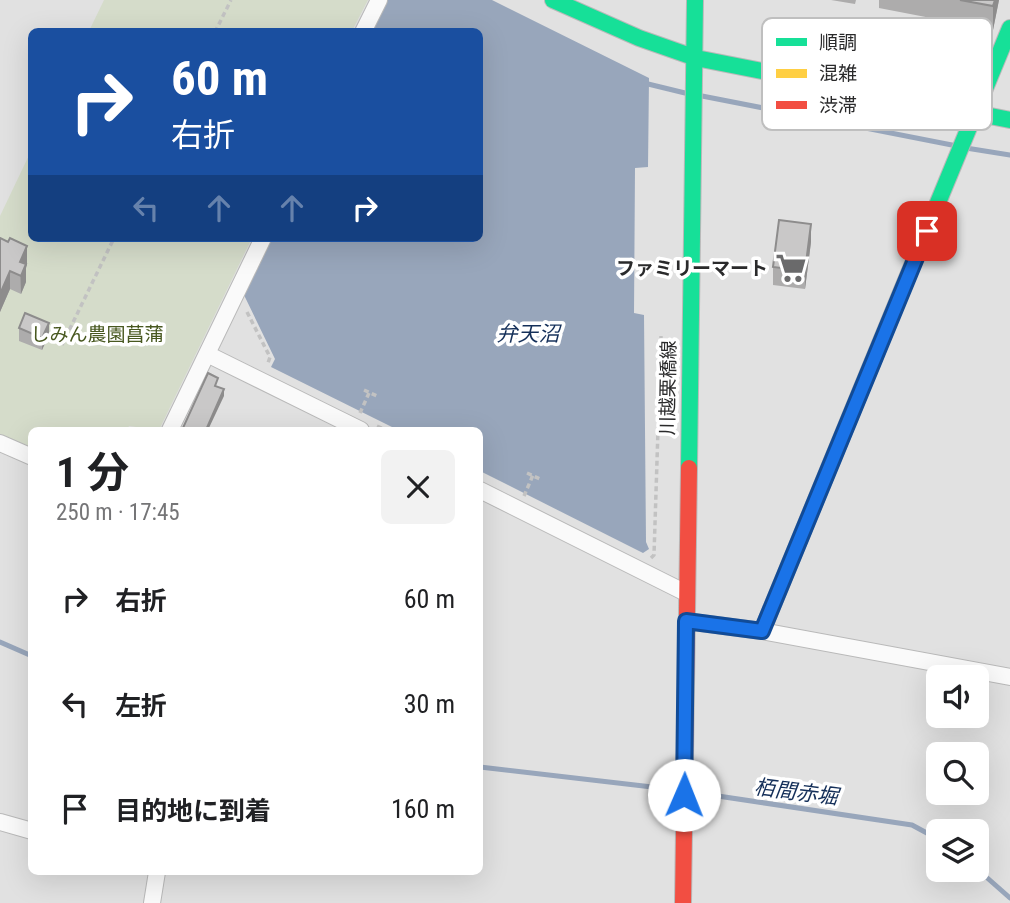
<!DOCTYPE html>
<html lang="ja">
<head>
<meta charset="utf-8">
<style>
  :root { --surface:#fff; --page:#f2f2f2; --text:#202124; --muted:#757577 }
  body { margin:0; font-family:"Roboto Condensed","Noto Sans JP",sans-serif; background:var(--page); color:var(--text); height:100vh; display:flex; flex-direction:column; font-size:26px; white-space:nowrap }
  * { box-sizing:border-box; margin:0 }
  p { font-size:23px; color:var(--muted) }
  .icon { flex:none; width:38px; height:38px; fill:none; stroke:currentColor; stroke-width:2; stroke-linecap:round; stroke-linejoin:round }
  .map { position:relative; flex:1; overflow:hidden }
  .drawer { position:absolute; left:28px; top:427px; width:455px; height:448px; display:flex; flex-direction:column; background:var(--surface); border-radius:10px; box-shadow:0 7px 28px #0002 }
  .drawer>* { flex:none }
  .banner { position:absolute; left:28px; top:28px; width:455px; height:214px; border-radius:10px; box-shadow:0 7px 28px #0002; background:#1a4fa0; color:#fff; overflow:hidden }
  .tools { position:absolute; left:926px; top:665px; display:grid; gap:14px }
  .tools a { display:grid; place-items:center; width:63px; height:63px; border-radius:10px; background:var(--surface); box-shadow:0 7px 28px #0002; font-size:35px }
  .pin { position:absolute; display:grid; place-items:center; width:60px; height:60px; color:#fff; margin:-30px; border-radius:14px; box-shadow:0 4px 10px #0006 }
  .me { position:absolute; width:77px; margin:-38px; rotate:1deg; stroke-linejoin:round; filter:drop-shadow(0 0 5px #0008) }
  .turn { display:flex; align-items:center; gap:24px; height:147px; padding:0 28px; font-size:32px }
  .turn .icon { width:91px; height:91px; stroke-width:2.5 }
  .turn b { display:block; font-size:49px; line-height:60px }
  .lanes { display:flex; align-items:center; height:66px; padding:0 28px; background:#0003; justify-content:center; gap:35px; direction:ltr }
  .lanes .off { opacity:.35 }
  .round { display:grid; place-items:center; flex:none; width:74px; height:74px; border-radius:10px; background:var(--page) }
  .headline { display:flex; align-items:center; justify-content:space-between; height:119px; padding:0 28px }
  h1 { font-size:42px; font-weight:700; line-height:52px }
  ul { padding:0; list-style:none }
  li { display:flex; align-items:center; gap:21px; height:105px; padding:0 28px }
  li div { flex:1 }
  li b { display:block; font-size:26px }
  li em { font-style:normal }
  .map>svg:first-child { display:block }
  .green { fill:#d5dcca }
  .water { fill:#98a6bb }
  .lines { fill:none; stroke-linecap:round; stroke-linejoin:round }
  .stream { stroke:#98a6bb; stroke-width:5 }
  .street-casing { stroke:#b9b9b9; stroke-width:18 }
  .fast-casing { stroke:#b9b9b9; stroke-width:18 }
  .slow-casing { stroke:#b9b9b9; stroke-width:18 }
  .jam-casing { stroke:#b9b9b9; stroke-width:18 }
  .path { stroke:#c2c2c2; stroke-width:3.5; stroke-dasharray:5 3.5; stroke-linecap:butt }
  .street { stroke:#fafafa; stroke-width:16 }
  .fast { stroke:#16e098; stroke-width:16 }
  .slow { stroke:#ffcf43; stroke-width:16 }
  .jam { stroke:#f24e42; stroke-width:16 }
  .wall { fill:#adacac }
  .shaded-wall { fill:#8d8c8c }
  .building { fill:#c9c8c8; stroke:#8d8c8c; stroke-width:2 }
  .route-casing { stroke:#114b97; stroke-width:18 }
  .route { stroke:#1a73e8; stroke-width:12 }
  .labels { text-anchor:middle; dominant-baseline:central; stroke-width:7; stroke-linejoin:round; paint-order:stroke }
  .poi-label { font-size:19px; font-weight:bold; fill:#2a2a2b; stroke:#fff; text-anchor:end }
  .park-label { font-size:19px; fill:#485820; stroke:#fff }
  .street-label { font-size:19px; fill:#2a2a2b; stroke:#fff }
  .water-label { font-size:21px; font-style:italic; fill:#142f59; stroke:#fff }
  .key { fill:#fff; stroke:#bfbfbf; stroke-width:2 }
  .key-label { font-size:19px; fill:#2a2a2b }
</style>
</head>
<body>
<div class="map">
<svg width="1010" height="903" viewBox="0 0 1010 903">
  <rect width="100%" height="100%" fill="#e1e1e1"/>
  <path class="green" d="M104,0H368L352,31H89Z
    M31,151L32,238H252L159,430L129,426L127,430H32L31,449L0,434V216Z"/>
  <path class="water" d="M386,0H492L649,78L648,167L635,168L634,313L644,315L646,542L649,549L643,553L480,471V430H398L271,367L275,359L244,295L271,238H480V32L370,31Z"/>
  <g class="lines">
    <path class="stream" d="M644,83L685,93
      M702,96L957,146
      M966,148L1010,155
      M0,642L32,656
      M480,767L678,790
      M691,792L912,825L938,839
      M976,868L1010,898"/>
    <g class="street-casing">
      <path id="street" d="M363,32L379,0
        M207,354L361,430
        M170,430L263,238
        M0,443L32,457
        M480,490L686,593
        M686,621L762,631L1010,677
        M0,822L32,831
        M152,903L157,872"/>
    </g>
    <g class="fast-casing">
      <path id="fast" d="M553,0L639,38L696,58L1010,120
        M930,222L1010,28
        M689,468L695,0"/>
    </g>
    <g class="slow-casing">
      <path id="slow" d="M762,631L930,222"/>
    </g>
    <g class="jam-casing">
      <path id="jam" d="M683,903L689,468"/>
    </g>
    <path class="path" d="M215,32L231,0
      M247,312L270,357L268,363
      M62,345L114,238
      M364,390L377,396
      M360,413L369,393
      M377,426L386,430
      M527,473L540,479
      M524,496L533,475
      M651,558L654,555L661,336"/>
    <use href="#street" class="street"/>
    <use href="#fast" class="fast"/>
    <use href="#slow" class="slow"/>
    <use href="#jam" class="jam"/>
  </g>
  <path class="wall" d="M831,0H856L855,4Z
    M879,0H999L993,30L879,8Z
    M0,238L27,264L26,268V282L21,294L10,289L0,312Z
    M811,242L805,289L773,285V267Z
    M19,328L49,335L42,350L19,341Z"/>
  <path class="shaded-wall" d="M995,0H999L993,30V6Z
    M811,224V242L805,289V271Z
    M27,246V264L26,268V282L21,294L20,262Z
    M10,271V289L0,312V294Z
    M49,323V335L42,350V338Z
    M224,389V396L208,430H206Z"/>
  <path class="building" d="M960,0H995L993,6Z
    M779,220L811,224L805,271L773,267Z
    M0,238L8,242L10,238L27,246L20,262L26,264L21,276L10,271L0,294Z
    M25,313L49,323L42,338L19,328Z
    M208,373L218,378L215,386L224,389L206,430H182Z"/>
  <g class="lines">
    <g class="route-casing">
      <path id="route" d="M684,795L686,621L762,631L927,231"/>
    </g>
    <use href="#route" class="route"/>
  </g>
  <defs>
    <g id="supermarket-bare" transform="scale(2.415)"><path d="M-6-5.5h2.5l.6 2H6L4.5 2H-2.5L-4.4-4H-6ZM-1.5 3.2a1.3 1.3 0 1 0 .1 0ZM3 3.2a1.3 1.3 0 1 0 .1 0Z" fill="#6a6a6b" stroke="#fff" stroke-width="2.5" paint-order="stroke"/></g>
  </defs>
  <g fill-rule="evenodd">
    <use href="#supermarket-bare" x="791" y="268"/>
  </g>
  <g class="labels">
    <g class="poi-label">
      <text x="768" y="268">ファミリーマート</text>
    </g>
    <g class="park-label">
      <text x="97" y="334">しみん農園菖蒲</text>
    </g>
    <g class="street-label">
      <text transform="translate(668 388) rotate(-89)">川越栗橋線</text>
    </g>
    <g class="water-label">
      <text x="528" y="334">弁天沼</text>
      <text transform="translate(796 792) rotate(7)">栢間赤堀</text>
    </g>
  </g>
  <rect x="762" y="18" width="230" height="112" rx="10" class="key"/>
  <rect x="776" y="38" width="31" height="8" fill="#16e098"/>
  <rect x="776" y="69" width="31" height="9" fill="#ffcf43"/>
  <rect x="776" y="101" width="31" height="8" fill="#f24e42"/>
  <g class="key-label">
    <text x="819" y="49">順調</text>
    <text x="819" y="80">混雑</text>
    <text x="819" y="112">渋滞</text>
  </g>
</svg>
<div class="tools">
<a><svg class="icon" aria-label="sound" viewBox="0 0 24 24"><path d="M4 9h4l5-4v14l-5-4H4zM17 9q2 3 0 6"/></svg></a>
<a><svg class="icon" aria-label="search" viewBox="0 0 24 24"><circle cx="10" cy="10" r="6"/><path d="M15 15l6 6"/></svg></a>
<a><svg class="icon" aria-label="layers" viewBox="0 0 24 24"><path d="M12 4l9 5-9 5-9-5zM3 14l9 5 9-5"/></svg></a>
</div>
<div class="pin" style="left:927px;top:231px;background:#d93025"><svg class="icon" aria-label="arrive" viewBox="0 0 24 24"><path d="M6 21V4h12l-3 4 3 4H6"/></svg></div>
<svg class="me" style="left:684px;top:795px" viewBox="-20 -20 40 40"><circle r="19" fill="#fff"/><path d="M0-13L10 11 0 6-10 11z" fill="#1a73e8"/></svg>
<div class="banner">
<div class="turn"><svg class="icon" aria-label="right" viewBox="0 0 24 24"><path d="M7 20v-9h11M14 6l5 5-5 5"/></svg><div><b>60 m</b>右折</div></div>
<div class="lanes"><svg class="icon off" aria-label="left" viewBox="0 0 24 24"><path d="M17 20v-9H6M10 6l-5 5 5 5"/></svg><svg class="icon off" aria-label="ahead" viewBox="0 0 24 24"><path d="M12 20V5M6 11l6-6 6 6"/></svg><svg class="icon off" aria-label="ahead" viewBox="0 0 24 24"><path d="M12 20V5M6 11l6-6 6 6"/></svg><svg class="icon" aria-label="right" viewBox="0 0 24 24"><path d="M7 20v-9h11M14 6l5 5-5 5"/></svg></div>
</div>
<section class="drawer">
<div class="headline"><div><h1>1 分</h1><p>250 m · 17:45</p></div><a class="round"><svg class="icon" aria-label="close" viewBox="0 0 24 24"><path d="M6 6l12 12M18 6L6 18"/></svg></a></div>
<ul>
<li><svg class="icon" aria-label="right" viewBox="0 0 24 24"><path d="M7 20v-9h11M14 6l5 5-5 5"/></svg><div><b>右折</b></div><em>60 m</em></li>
<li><svg class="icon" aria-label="left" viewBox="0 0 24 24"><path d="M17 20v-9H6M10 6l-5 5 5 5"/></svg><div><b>左折</b></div><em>30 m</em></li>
<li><svg class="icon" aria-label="arrive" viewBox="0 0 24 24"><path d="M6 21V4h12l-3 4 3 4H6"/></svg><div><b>目的地に到着</b></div><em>160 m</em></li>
</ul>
</section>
</div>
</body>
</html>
